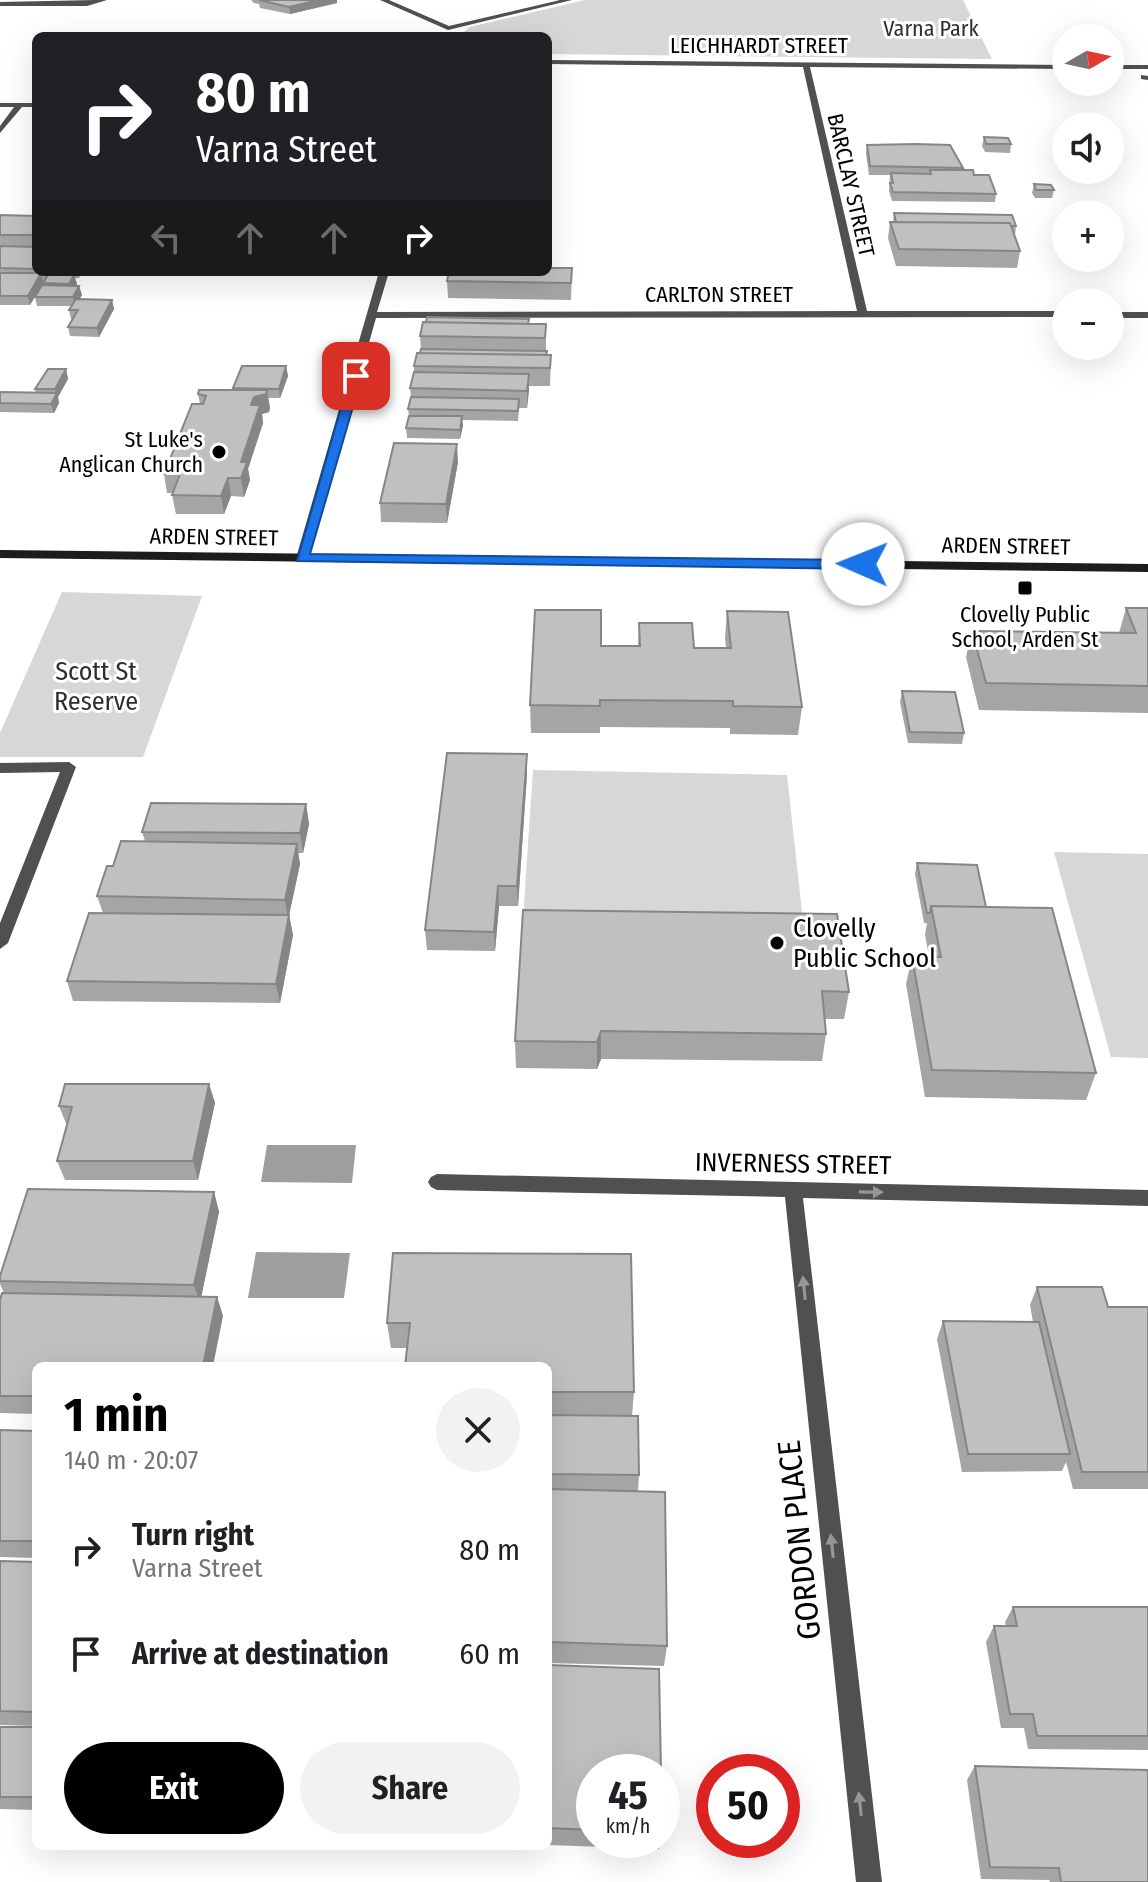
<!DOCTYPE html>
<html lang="en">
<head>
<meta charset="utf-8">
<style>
  :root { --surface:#fff; --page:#f2f2f2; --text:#202124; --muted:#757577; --accent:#000 }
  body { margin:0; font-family:"Fira Sans Condensed",sans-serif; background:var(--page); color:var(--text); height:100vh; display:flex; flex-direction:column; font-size:30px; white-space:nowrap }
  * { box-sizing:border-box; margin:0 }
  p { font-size:26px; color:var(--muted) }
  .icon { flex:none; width:44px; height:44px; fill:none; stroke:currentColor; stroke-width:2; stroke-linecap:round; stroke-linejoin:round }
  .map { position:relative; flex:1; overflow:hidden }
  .side { position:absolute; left:32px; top:1362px; width:520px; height:488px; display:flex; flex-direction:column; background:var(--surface); border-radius:12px; box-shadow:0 8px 32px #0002 }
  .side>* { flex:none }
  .banner { position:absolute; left:32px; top:32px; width:520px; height:244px; border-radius:12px; box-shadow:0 8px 32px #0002; background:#202124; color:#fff; overflow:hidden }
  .needle { width:52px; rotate:81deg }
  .tools { position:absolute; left:1052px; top:24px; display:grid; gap:16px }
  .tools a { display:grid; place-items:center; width:72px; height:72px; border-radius:50%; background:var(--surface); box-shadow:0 8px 32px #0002; font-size:40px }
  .speed { position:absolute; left:576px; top:1754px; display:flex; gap:16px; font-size:40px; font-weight:700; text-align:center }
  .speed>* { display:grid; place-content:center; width:104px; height:104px; border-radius:50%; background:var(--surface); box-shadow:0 8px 32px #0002; line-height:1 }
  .speed small { font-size:20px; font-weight:400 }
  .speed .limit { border:12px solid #d22; background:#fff; color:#111 }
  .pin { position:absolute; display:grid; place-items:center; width:68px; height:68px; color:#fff; margin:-34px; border-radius:16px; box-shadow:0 4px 12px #0006 }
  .me { position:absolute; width:88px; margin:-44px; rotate:271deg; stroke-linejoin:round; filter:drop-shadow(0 0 6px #0008) }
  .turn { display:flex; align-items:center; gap:28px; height:168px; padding:0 32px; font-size:36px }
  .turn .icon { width:104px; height:104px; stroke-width:2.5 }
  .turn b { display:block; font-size:56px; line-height:68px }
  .lanes { display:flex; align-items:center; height:76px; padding:0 32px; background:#0003; justify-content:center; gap:40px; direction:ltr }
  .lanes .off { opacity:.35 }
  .round { display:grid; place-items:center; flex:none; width:84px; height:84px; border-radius:42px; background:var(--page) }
  .head { display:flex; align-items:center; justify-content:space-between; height:136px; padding:0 32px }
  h1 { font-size:48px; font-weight:700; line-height:60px; color:var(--accent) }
  .button { display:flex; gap:16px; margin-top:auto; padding:16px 32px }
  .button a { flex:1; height:92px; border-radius:48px; background:var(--accent); color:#fff; font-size:32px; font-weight:700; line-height:92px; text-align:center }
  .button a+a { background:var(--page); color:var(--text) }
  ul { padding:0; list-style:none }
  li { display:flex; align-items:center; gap:24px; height:104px; padding:0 32px }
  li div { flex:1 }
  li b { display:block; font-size:30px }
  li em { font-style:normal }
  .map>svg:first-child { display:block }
  .green { fill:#d7d7d7 }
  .water { fill:#9e9e9e }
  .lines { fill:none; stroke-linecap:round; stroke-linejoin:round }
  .service { fill:#505050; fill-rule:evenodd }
  .minor { fill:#505050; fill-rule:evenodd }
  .secondary { fill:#1d1d1d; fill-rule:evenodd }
  .wall { fill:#a5a5a5 }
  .shaded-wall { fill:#868686 }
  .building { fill:#c0c0c0; stroke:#868686; stroke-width:2 }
  .oneway { fill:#969696 }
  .route { fill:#1a73e8; stroke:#114b97; stroke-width:2 }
  .poi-dot { fill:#000; stroke:#fff; stroke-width:3 }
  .labels { text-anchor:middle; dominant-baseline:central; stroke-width:6; stroke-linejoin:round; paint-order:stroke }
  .far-park-label { font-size:22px; fill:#2e2e2e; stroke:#fff }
  .far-street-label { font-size:22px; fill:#000; stroke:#fff }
  .far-poi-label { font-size:22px; fill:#000; stroke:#fff; text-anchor:end }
  .park-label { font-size:26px; fill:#2e2e2e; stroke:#fff }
  .poi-label { font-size:26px; fill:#000; stroke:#fff; text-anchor:start }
  .street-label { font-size:26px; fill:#000; stroke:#fff }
  .near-street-label { font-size:32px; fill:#000; stroke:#fff }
</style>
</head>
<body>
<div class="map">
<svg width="1148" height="1882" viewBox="0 0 1148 1882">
  <rect width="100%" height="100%" fill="#fff"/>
  <path class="green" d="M585,0H963L992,59L548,54V36H459L470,27Z
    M62,592L202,596L143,757H0V733Z
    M533,770L787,775L805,939L522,934Z
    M1054,852L1148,854V1058L1111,1057Z"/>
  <path class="water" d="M267,1145H356L352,1183L261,1182Z
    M256,1252L350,1253L344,1298H248Z"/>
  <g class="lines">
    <path class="service" d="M1141,75L1148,76V80L1141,79Z"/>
    <path class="minor" d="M95,0H107L87,6H0V2Z
      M380,0H389L449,26L560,0H572L448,30Z
      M548,60L1066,65V69L810,67L867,311H1066V317L376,318L308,558L306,561H298L296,558L379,272H389L377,312L857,311L803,67L548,64Z
      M1110,65H1148V69H1110Z
      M0,103H36V107H22L0,133V126L14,107H0Z
      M1110,312H1148V318H1110Z
      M69,762L76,767L8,943L0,949V923L60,772L0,773V763Z
      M437,1174L1148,1190V1206L803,1198L882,1882H856L785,1197L437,1190L431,1187L428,1182L431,1177Z"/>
    <path class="secondary" d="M0,550L1148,564V572L0,558Z"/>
  </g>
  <path class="wall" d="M251,0H337V3L290,14L260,8L259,4L254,3Z
    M984,137L1011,144L1010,153L985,152L982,146Z
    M867,145L963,168L962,170L974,175L996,194L995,202L892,201L889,191L890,175H869L866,154Z
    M1034,184L1054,190L1052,198H1035L1032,193Z
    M894,213L1016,226L1015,235L1020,251L1017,268L896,266L888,238L890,222H893Z
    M0,215L36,216V272H82L79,278H75L77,284L75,286H79L82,295L79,299L112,300L114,309L99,337L70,336L68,327L72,319H71L69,310L72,306H37L35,297L30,305H0Z
    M572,268L571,300L448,298L447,281Z
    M529,319V324H546V351L547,355H551L550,386H529L527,408H519L518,421L462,420L463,426L460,439L407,438L406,428L409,417L408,409L411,397L410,388L414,372V366L421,349L420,336Z
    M286,366L288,376L280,398H268L270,408L269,412L262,414L263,423L248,469L250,480L244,497L231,496L224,514H176L172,495L173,493H167L164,474L200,404L198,394L233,390V388Z
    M66,369L68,379L58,397L59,403L54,413L0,412V392L36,393L35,389Z
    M458,462L447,523L381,522L380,503Z
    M1126,608H1148V713L979,710L966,657L972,631L1119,633Z
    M727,611L802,707L798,735L730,734V728L600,727V733H531L530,705L638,646L639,623L694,648H726L725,638Z
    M902,691L964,733L962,744L908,743L900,702Z
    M527,774L518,906H499L495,951L427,950L425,930Z
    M306,804L309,824L303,853H298L300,864L289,915L293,935L280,1003L73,1001L67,981L103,913L97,896L113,866L145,841L142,832Z
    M917,863L986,907L1096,1073L1086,1100L925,1097L906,984L912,957H929L925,934L927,923H924L915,874Z
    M523,910L849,992L844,1019H825L826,1034L822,1061L601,1059L597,1069L516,1068L515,1041Z
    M209,1084L215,1103L198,1180H65L57,1161L67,1126L59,1106Z
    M214,1192L219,1212L201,1297H217L223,1316L36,1366V1414L0,1413V1300L4,1293L0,1284V1276Z
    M393,1253L634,1392L632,1416L639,1475L638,1491L667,1646L664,1666L548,1663V1366L407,1348H391L387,1323Z
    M1037,1287L1108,1307H1148V1489H1073L1066,1462L1062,1471L962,1472L937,1339L943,1321L1033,1322L1030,1305Z
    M0,1430L36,1431V1558L0,1557Z
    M0,1561L36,1562V1726L0,1725Z
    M1013,1607H1148V1750L1028,1749L1024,1728H1001L986,1642L994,1626H1006L1005,1622Z
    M548,1665L594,1772V1840H660L659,1849L548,1845Z
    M0,1727H36V1810L0,1809Z
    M975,1766L1148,1882H1050L1049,1880L981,1879L967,1780Z"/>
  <path class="shaded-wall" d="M319,0H337V3L290,14L289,7Z
    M41,273L43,282L30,305L28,296Z
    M74,275L77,284L71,293L69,284Z
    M79,286L82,295L75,306L73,297Z
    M112,300L114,309L99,337L97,328Z
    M286,366L288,376L280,398L279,389Z
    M66,369L68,379L58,397L59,403L54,413L51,404L56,394L55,389Z
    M529,374V391L527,408V391Z
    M267,390L270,408L269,412L262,414L263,423L248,469L250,480L244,497L241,478V462L251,405L254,397Z
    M462,416L463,426L460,439V430Z
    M457,444L458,462L447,523L446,504Z
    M228,478L231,496L224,514L221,496Z
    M527,754V774L518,906L517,886Z
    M306,804L309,824L303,853L300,833Z
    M297,844L300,864L288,920L285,900Z
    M498,886L499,906L495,951L494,932Z
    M289,915L293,935L280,1003L276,984Z
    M601,1031V1059L597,1069V1042Z
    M209,1084L215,1103L198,1180L193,1161Z
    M214,1192L219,1212L200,1303L194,1285Z
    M217,1297L223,1316L213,1366H203Z"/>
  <path class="building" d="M259,0H319L289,7Z
    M984,137L1008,138L1011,144H986Z
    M915,144L950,145L963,168L870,166L867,145Z
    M930,170H973L974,175H989L996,194L893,192L890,183H893L891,173L931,174Z
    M1034,184L1051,185L1054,190H1036Z
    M894,213L1012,215L1016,226H1011L1010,223L896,222Z
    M0,215L36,216V235H0Z
    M890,222L1010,223L1020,251L899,249Z
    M0,246L36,247V269L0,268Z
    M548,268H572L571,283L447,281L449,272H548Z
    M0,273H41L28,296H0Z
    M48,275H74L69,284L43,283Z
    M42,285L79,286L73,297H35Z
    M76,299L112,300L97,328L68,327L78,310H69Z
    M427,317L529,319L528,324L426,322Z
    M423,322L546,324L545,338L420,336Z
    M421,349L547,351L546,355L420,353Z
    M417,353L551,355L550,368L414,366Z
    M242,366H286L279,389L233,388Z
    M48,369H66L55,389H35Z
    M414,372L529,374L527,391L410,388Z
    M199,390H267L266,394L254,397L251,405H260L241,462H247L241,478H228L221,496L172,495L180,474H164L192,404H203L206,396L198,394Z
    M0,392L57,393L51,404L0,403Z
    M411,397L519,399L518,411L408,409Z
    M409,416H462L460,430L406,428Z
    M394,443L457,444L446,504L380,503Z
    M1126,608H1148V686L986,683L972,631L1136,633Z
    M535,610H601V646H640L639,623H692L694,648H731L727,611L788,612L802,707L733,706V701L600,700V706L530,705Z
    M902,691L955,692L964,733L910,732Z
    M447,753L527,754L517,886H498L494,932L425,930Z
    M151,803L306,804L300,833L142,832Z
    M121,841L297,844L285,900L97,896L107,866H113Z
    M917,863L977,865L986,907L931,906L930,913H927Z
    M931,906L1052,908L1096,1073L932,1070L912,957H941Z
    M523,910L837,914L849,992L822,991L826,1034L601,1031L597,1042L515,1041Z
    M89,913L289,915L276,984L67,981Z
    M65,1084H209L193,1161H57L72,1107L59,1106Z
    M28,1189L214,1192L194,1285L0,1281V1276Z
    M393,1253L631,1254L634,1392H548V1366H405L410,1323H387Z
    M1037,1287H1102L1108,1307H1148V1472H1082Z
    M2,1293L217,1297L203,1366H36V1396H0V1300Z
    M943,1321L1039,1322L1070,1454H968Z
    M548,1415L638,1416L639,1475L548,1474Z
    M0,1430L36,1431V1541H0Z
    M548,1489L665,1492L667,1646L548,1642Z
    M0,1561L36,1562V1712L0,1711Z
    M1013,1607H1148V1736H1037L1033,1714H1010L994,1626H1017Z
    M548,1665L659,1669L661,1772H594V1830L548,1828Z
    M0,1727H36V1797H0Z
    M975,1766L1148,1770V1882H1061L1059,1868L990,1867Z"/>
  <defs><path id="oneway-solid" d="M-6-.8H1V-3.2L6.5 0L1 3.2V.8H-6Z" transform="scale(2)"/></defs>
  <g class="oneway">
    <use href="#oneway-solid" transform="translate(871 1192) rotate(1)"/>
    <use href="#oneway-solid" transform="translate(804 1288) rotate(-96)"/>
    <use href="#oneway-solid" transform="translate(832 1546) rotate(-96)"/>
    <use href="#oneway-solid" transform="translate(860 1804) rotate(-96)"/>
  </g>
  <path class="route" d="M356,372L362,376L310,554L863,560L870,564L863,569L297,561L350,376Z"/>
  <g class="poi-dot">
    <circle cx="219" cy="452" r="8"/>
    <rect x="1017" y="580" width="16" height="16" rx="4"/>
    <circle cx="777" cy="943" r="8"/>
  </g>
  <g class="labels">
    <g class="far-park-label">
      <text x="931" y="28">Varna Park</text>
    </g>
    <g class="far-street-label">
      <text x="759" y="45">LEICHHARDT STREET</text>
      <text transform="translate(851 185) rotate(77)">BARCLAY STREET</text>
      <text x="719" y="294">CARLTON STREET</text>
      <text transform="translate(214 537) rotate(1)">ARDEN STREET</text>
      <text transform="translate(1006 546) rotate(1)">ARDEN STREET</text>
    </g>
    <g class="far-poi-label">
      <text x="203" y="439">St Luke's<tspan x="203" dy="25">Anglican Church</tspan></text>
      <text x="1025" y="614" text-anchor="middle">Clovelly Public<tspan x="1025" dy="25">School, Arden St</tspan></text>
    </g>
    <g class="park-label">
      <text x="96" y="671">Scott St<tspan x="96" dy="30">Reserve</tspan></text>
    </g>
    <g class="poi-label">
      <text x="793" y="928">Clovelly<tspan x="793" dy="30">Public School</tspan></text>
    </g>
    <g class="street-label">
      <text transform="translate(793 1164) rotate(1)">INVERNESS STREET</text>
    </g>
    <g class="near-street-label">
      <text transform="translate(799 1540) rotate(-96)">GORDON PLACE</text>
    </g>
  </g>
</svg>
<div class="tools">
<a><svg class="needle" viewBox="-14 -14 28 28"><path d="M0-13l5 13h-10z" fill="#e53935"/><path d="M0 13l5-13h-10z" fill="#757577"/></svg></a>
<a><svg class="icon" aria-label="sound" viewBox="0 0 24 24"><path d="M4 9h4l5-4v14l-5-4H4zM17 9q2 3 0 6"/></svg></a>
<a>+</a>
<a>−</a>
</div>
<div class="speed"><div>45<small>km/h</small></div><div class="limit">50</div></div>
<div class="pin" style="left:356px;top:376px;background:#d93025"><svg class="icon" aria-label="arrive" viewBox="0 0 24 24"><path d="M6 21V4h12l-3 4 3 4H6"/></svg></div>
<svg class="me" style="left:863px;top:564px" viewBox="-20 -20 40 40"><circle r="19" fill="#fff"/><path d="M0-13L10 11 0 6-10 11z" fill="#1a73e8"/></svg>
<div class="banner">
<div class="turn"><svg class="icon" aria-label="right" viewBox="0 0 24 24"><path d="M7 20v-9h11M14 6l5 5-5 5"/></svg><div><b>80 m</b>Varna Street</div></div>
<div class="lanes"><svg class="icon off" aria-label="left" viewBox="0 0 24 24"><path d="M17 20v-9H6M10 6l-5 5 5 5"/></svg><svg class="icon off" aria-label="ahead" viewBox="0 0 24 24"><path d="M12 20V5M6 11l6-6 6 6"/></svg><svg class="icon off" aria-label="ahead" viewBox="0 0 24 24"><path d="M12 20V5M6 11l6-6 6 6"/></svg><svg class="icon" aria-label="right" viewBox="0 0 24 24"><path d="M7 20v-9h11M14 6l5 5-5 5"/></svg></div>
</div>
<section class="side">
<div class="head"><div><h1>1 min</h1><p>140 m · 20:07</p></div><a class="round"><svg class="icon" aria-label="close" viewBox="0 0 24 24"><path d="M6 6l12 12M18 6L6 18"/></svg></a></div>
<ul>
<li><svg class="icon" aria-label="right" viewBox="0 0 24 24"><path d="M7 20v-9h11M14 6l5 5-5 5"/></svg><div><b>Turn right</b><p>Varna Street</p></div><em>80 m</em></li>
<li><svg class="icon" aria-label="arrive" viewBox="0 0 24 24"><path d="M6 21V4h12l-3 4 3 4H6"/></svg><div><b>Arrive at destination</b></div><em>60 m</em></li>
</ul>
<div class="button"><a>Exit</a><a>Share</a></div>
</section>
</div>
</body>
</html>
